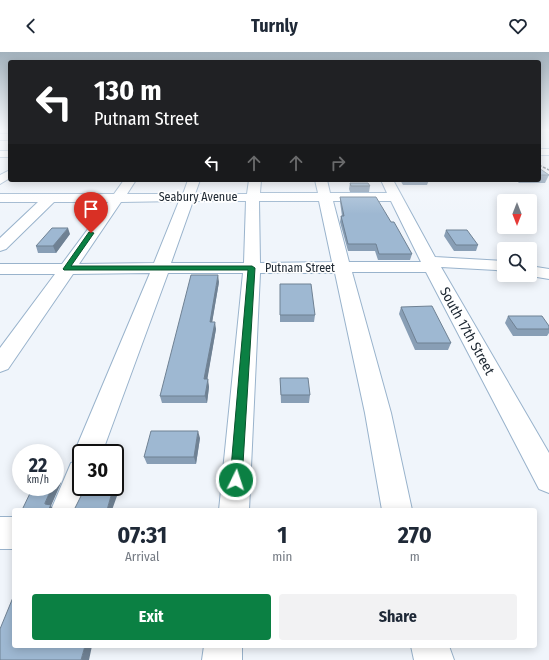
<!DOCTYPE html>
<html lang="en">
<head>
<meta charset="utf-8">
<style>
  :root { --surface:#fff; --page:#f2f2f3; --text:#1f2937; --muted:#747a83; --accent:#0b8043 }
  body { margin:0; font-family:"Fira Sans Condensed",sans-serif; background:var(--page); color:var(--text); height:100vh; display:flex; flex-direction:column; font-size:15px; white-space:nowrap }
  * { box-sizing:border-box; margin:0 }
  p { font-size:13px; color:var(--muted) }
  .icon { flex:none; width:22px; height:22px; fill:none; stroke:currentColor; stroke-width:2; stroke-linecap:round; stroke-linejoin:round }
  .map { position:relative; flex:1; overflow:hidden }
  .side { position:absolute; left:12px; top:456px; width:525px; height:140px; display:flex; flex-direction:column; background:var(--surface); border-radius:4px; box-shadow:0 2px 10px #0003 }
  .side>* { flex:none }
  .guide { position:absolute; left:8px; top:8px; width:533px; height:122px; border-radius:4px; box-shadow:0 2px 10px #0003; background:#202124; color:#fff; overflow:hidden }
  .needle { width:26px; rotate:180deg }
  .controls { position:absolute; left:497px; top:142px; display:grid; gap:8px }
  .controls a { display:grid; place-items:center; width:40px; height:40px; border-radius:4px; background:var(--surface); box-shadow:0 2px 10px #0003; font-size:20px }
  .speed { position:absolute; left:12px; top:392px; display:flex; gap:8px; font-size:20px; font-weight:700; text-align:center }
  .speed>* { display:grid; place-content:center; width:52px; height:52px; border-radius:50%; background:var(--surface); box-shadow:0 2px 10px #0003; line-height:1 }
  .speed small { font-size:10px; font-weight:400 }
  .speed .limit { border:2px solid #111; border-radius:6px; background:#fff; color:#111 }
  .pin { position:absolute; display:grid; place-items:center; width:34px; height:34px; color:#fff; margin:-41px -17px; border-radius:50% 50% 50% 0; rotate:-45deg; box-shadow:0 0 4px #0007 }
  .pin .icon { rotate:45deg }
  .me { position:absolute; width:44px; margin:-22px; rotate:4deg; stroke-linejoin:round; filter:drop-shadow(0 0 3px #0008) }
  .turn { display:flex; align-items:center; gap:14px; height:84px; padding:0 20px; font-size:18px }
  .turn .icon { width:52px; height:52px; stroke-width:2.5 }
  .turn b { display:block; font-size:28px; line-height:34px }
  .lanes { display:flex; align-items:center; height:38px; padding:0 20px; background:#0003; justify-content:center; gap:20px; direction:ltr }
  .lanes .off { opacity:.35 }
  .eta { display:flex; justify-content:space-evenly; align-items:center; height:68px; text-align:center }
  .eta b { font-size:24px; font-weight:700; line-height:28px }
  .cta { display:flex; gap:8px; margin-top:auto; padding:8px 20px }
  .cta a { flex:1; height:46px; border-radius:4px; background:var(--accent); color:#fff; font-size:16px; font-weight:700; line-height:46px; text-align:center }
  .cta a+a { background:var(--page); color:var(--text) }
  header { display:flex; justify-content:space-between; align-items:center; height:52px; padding:0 20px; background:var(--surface); font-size:18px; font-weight:700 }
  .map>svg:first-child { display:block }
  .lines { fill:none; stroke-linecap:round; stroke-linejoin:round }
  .minor-casing { stroke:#99b3cc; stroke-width:2 }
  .minor { fill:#fff; fill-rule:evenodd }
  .rail { stroke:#575f68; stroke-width:1.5; stroke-dasharray:3 1.5; stroke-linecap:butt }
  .wall { fill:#889eb5 }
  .shaded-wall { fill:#6f8193 }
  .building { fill:#9eb8d2; stroke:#6f8193 }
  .route { fill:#0b8043; stroke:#07532c }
  .labels { text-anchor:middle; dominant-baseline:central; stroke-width:3.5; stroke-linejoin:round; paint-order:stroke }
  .far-street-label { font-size:12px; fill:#202a34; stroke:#fff }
  .street-label { font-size:14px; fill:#202a34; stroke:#fff }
</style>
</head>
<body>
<header><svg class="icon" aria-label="back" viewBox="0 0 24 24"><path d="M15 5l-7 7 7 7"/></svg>Turnly<svg class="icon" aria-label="heart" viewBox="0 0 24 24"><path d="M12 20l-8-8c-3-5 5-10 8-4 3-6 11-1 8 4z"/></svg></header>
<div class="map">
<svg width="549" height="608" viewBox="0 0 549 608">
  <rect width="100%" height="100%" fill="#f0f5fb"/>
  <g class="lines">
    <g class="minor-casing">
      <path id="minor" d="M0,82H10V88H0Z
        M539,97H549V103H539Z
        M0,99H10V105H0Z
        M10,118V126L0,132V123Z
        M124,128H136L127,142H183L188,128H200L195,142H247L249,128H261L260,141H318L315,128H327L330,141H387L381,128H393L435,205L504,209V220L496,218L441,215L549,401V441L539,437L426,220H352L391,361L412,458H382L365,361L335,221H260L249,458H219L243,221H168L102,401H81V435H90L81,458H51L71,411L78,409L74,401L150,221L73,222L8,317L0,320V296L55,222H0V212H62L108,150H54L6,197L0,199V186L38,150H0V142H114ZM179,149L154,211L79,212L121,150ZM193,149H246L244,211H171ZM259,149H319L332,210L260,211ZM333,149H391L421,210H349Z
        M530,214L549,217V227L525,223H530Z
        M0,465H14V497H0Z
        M204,594H242V608H202Z
        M411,594H449L454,608H414Z"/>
    </g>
    <use href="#minor" class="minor"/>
    <path class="rail" d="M539,113L549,118"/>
  </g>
  <path class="wall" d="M539,116L549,123L545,131H519L516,128H539Z
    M400,128H429L427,133H403Z
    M350,131L370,134L369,140H350L349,137Z
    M340,145L391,170L412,202L410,208H378L375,199H348L340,170L341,164H342L340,150Z
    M446,178L478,193L476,199H454L444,184Z
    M70,182L56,201H38L36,194Z
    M219,230L212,270L216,277L207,327L209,335L207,351H162L160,344Z
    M280,232L315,263L314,270H280Z
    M401,255L451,291L448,298H415L399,262Z
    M508,264L549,274V281L547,284H513L505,271Z
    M280,326L310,343L309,351H281Z
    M200,386L196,412H147L144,405Z"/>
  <path class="shaded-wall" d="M68,176L70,182L56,201L53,194Z
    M218,223L219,230L211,277L210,270Z
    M215,270L216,277L206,335L204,327Z
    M208,327L209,335L207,351L205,344Z
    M198,379L200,386L196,412L194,405Z
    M56,424L61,431L51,454L54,458H48L45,451L52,435H55V427Z
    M113,437L117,444L112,458H107Z
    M85,594H92L89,608H81Z"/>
  <path class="building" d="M539,116L549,123H539Z
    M350,131H368L370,134H351Z
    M340,145H376L391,170H394L412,202H379L376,192H348L341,164H344Z
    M52,176H68L53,194H36Z
    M446,178H467L478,193H456Z
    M191,223H218L210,270H215L204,327H208L205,344H160Z
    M280,232H311L315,263H280Z
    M432,254L451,291H417L401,255Z
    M508,264H542L549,274V277H517Z
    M280,326H308L310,343H281Z
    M151,379H198L194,405H144Z
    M33,435H52L45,451V452L51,453L48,458H22Z
    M113,437L107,458H74L84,438Z
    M14,543V594H85L81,608H0V577Z"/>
  <linearGradient id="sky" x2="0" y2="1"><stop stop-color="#a2b1bc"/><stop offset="0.48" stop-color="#f8fafd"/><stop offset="1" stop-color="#f8fafd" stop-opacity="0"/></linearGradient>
  <rect width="549" height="162" fill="url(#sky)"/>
  <path class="route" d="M89,180L94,181L71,214H252L255,216L242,428L240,432L236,433L232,432L230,428L248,218H64L63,217Z"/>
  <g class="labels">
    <g class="far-street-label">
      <text x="198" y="145">Seabury Avenue</text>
      <text x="300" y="216">Putnam Street</text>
    </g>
    <g class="street-label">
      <text transform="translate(467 279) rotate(61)">South 17th Street</text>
    </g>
  </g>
</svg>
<div class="controls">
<a><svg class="needle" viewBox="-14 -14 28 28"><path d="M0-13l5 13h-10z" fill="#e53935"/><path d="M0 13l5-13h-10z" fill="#747a83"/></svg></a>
<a><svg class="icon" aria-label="search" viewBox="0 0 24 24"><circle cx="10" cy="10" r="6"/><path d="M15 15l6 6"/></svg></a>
</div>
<div class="speed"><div>22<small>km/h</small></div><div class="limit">30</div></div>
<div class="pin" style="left:91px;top:181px;background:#d93025"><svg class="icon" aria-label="arrive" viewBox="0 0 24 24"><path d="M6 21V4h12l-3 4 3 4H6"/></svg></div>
<svg class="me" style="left:236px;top:428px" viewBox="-20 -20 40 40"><circle r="17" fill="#0b8043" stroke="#fff" stroke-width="3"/><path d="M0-11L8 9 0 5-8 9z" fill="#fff"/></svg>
<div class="guide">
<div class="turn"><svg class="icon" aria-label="left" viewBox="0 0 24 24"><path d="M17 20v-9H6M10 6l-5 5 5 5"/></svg><div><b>130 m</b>Putnam Street</div></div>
<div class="lanes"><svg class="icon" aria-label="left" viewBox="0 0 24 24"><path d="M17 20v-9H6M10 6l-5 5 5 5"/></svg><svg class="icon off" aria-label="ahead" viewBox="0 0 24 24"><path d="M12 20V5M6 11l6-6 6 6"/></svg><svg class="icon off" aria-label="ahead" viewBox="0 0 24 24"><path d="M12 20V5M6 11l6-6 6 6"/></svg><svg class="icon off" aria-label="right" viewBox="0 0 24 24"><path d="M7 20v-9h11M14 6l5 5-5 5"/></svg></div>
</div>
<section class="side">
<div class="eta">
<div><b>07:31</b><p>Arrival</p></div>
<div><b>1</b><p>min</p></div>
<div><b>270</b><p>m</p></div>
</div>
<div class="cta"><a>Exit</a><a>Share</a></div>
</section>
</div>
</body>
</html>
